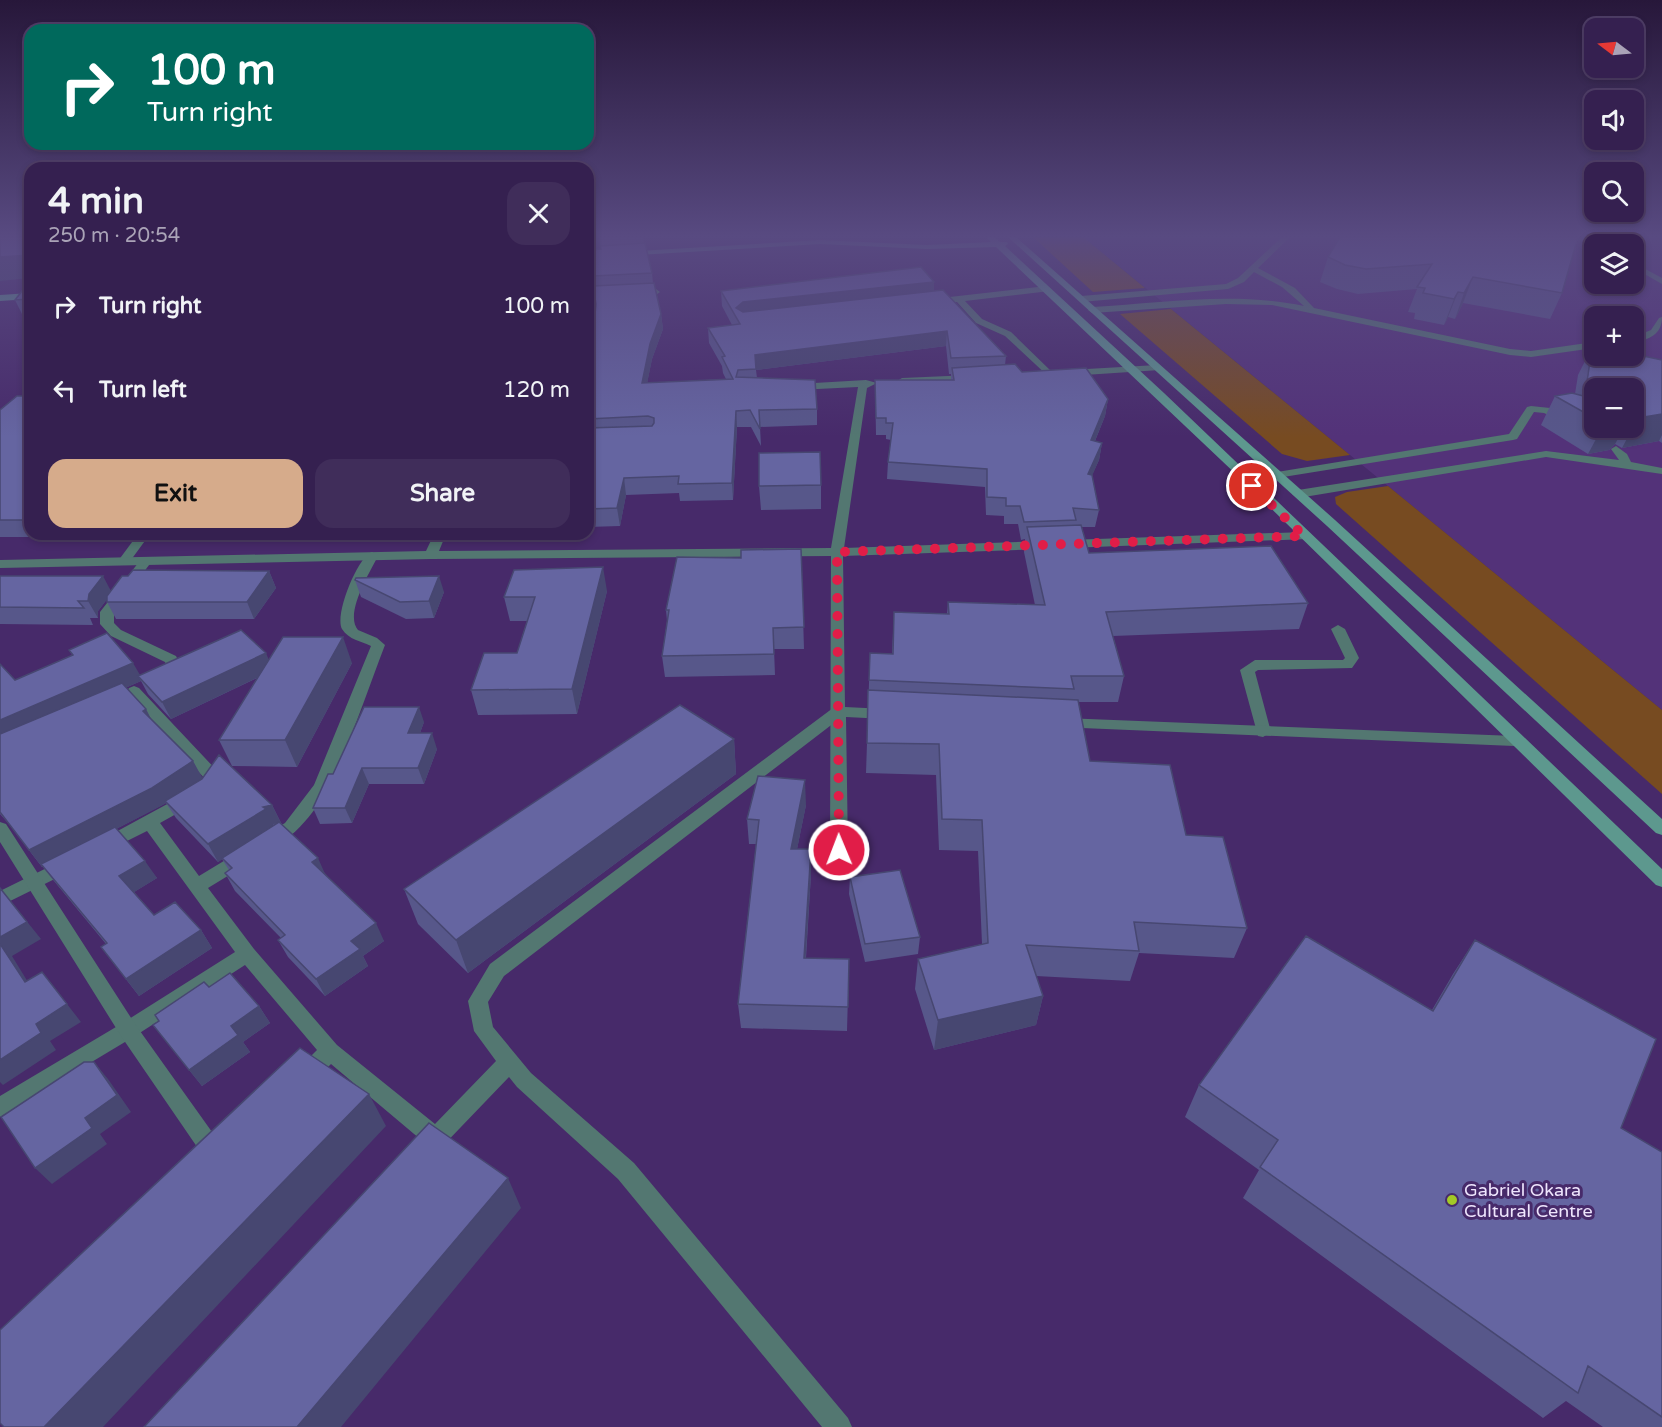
<!DOCTYPE html>
<html lang="en">
<head>
<meta charset="utf-8">
<style>
  :root { --surface:#352050; --page:#402d5a; --text:#f1f3f6; --muted:#aaa3b7; --line:#4f3e67; --accent:#d6ab8b }
  body { margin:0; font-family:"Varela Round",sans-serif; background:var(--page); color:var(--text); height:100vh; display:flex; flex-direction:column; font-size:22px; white-space:nowrap }
  * { box-sizing:border-box; margin:0 }
  p { font-size:20px; color:var(--muted) }
  .icon { flex:none; width:33px; height:33px; fill:none; stroke:currentColor; stroke-width:2; stroke-linecap:round; stroke-linejoin:round }
  .map { position:relative; flex:1; overflow:hidden }
  .sheet { position:absolute; left:24px; top:162px; width:570px; height:378px; display:flex; flex-direction:column; background:var(--surface); border-radius:18px; box-shadow:0 3px 9px #0003,0 0 0 2px var(--line) }
  .sheet>* { flex:none }
  .hud { position:absolute; left:24px; top:24px; width:570px; height:126px; border-radius:18px; box-shadow:0 3px 9px #0003,0 0 0 2px var(--line); background:#00695c; color:#fff; overflow:hidden }
  .needle { width:39px; rotate:286deg }
  .fabs { position:absolute; left:1584px; top:18px; display:grid; gap:12px }
  .fabs a { display:grid; place-items:center; width:60px; height:60px; border-radius:12px; background:var(--surface); box-shadow:0 3px 9px #0003,0 0 0 2px var(--line); font-size:30px }
  .pin { position:absolute; display:grid; place-items:center; width:51px; height:51px; color:#fff; margin:-26px; border:3px solid #fff; border-radius:50%; box-shadow:0 2px 6px #0007 }
  .me { position:absolute; width:66px; margin:-33px; rotate:359deg; stroke-linejoin:round; filter:drop-shadow(0 0 4px #0008) }
  .turn { display:flex; align-items:center; gap:21px; height:126px; padding:0 24px; font-size:27px }
  .turn .icon { width:78px; height:78px; stroke-width:2.5 }
  .turn b { display:block; font-size:42px; line-height:51px }
  .round { display:grid; place-items:center; flex:none; width:63px; height:63px; border-radius:18px; background:var(--page) }
  .overview { display:flex; align-items:center; justify-content:space-between; height:102px; padding:0 24px }
  h1 { font-size:36px; font-weight:700; line-height:45px }
  .button { display:flex; gap:12px; margin-top:auto; padding:12px 24px }
  .button a { flex:1; height:69px; border-radius:18px; background:var(--accent); color:#111; font-size:24px; font-weight:700; line-height:69px; text-align:center }
  .button a+a { background:var(--page); color:var(--text) }
  ul { padding:0; list-style:none }
  li { display:flex; align-items:center; gap:18px; height:84px; padding:0 24px }
  li div { flex:1 }
  li b { display:block; font-size:22px }
  li em { font-style:normal }
  .map>svg:first-child { display:block }
  .built { fill:#533279; fill-rule:evenodd }
  .green { fill:#774b21 }
  .lines { fill:none; stroke-linecap:round; stroke-linejoin:round }
  .lane { fill:#537771; fill-rule:evenodd }
  .street { fill:#537771; fill-rule:evenodd }
  .secondary { fill:#5d988e; fill-rule:evenodd }
  .wall { fill:#57578a; fill-rule:evenodd }
  .shaded-wall { fill:#474771 }
  .building { fill:#6565a1; stroke:#474771; stroke-width:1.5 }
  .route { stroke:#e11d48; stroke-width:10; stroke-dasharray:0 18 }
  .poi-dot { fill:#a3c926; stroke:#472a6a; stroke-width:2 }
  .labels { text-anchor:middle; dominant-baseline:central; stroke-width:6; stroke-linejoin:round; paint-order:stroke }
  .near-poi-label { font-size:18px; fill:#eee5fd; stroke:#472a6a; text-anchor:start }
</style>
</head>
<body>
<div class="map">
<svg width="1662" height="1427" viewBox="0 0 1662 1427">
  <rect width="100%" height="100%" fill="#472a6a"/>
  <path class="built" d="M1083,237H1662V710L1350,455ZM1594,244H1634V284H1594ZM1594,316H1634V356H1594ZM1594,388H1634V428H1594Z"/>
  <path class="green" d="M1033,237H1083L1145,288L1093,292Z
    M1171,309L1350,455L1307,461L1282,454L1120,314Z
    M1388,486L1662,710V794L1336,504L1335,497L1347,492Z"/>
  <g class="lines">
    <path class="lane" d="M1282,237H1290L1258,268L1295,288L1314,308L1510,349L1531,351L1594,342V348L1531,357L1510,355L1272,305L1226,304L1092,313L1088,310L1092,307C1162,303 1234,291 1304,306L1282,287L1254,272L1244,282L1228,289L1081,302L1077,299L1081,296L1226,284L1238,278Z
      M1570,237H1581L1599,244L1594,246Z
      M1634,263L1662,278V284L1634,268Z
      M588,285L592,288L593,293L656,289L660,292L656,295L593,298L596,319L593,350L588,353Z
      M1047,286L1051,289L1050,291L965,301L982,319L1011,332L1052,372L1054,374L1049,377L1005,336L976,323L957,302L932,305L928,302L932,299Z
      M1662,317C1662,335 1649,339 1634,343V337L1651,330L1659,318Z
      M1531,406L1550,408L1570,420L1565,423L1544,413L1534,412L1517,439L1513,440L1277,478L1271,475L1277,472L1509,434L1527,407Z
      M1616,446L1627,454L1631,462L1662,468V474L1546,457L1298,498L1292,494L1298,490L1546,451L1619,460L1611,449Z
      M138,534H150L128,564H120L118,561Z
      M372,552L378,556C370,572 344,614 358,630L377,638L385,645C367,692 351,741 329,786C321,804 287,851 265,845L263,840L265,835L285,823L314,785L371,646C361,641 349,640 342,629C334,615 358,556 372,552Z
      M146,557L152,561L114,612V623L121,630L176,656L182,668L171,678L166,680L159,675L167,667L165,662L111,636L100,624V612L142,558Z
      M1338,625L1345,629L1359,658L1352,668L1258,670L1255,672L1271,732L1263,737L1258,736L1240,670L1255,660H1343L1345,658L1331,629Z
      M134,686L139,688L221,775L223,779L216,788H204L202,784L205,779L129,694L127,691L129,688Z
      M838,707L845,712L843,716L504,976L488,1002L493,1027L531,1073L634,1163L848,1418L852,1427H822L618,1179L517,1087L509,1077L436,1153L428,1156L420,1153L417,1146L420,1139L331,1064L314,1081L307,1083L300,1081L297,1074L300,1067L317,1050L245,965L135,1036L0,1117V1096L121,1024L235,952L147,831L107,851L101,850L99,845L101,840L182,796H194L196,800L194,804L160,823L199,876L237,853L243,851L249,853L252,858L249,863L208,888L254,949L337,1045L435,1124L496,1061L474,1031L468,1001L490,964L833,708Z
      M67,858L73,860L76,865L73,870L0,906V891Z"/>
    <path class="street" d="M1157,365L1160,366V370L1069,376L1064,373L1069,370Z
      M971,375L976,378L975,380L902,384L897,381L902,378Z
      M866,380L877,383L867,388L844,548L1043,541L1049,545L1043,549L843,556L845,707L886,709L894,714L886,719L846,717L848,850L845,855L839,856L833,855L830,850L831,556L431,559L0,568V560L426,551L434,534H446L439,551L831,548L858,387L797,390L792,387L797,384Z
      M1304,532L1308,533L1310,536L1308,539L1067,548L1061,544L1067,540Z
      M1063,718L1514,736L1519,737L1522,741L1519,745L1514,746L1058,727L1055,723L1058,719Z
      M0,822L6,824L135,1024L222,1146L225,1153L222,1160L214,1163L206,1160L121,1036L0,842Z"/>
    <path class="secondary" d="M986,237H994L1000,242H1007L1008,244L1005,246L1164,393L1662,869V887L1656,885L1240,478L996,247L927,249L820,244L588,258V254L820,240L927,245L991,242Z
      M1008,237H1016L1335,520L1662,819V835L1656,833L1327,526Z
      M30,293V299L0,301V295Z"/>
  </g>
  <path class="wall" d="M599,237H643L644,243L652,273L653,283L661,314L663,329L652,359L647,383L726,379L723,373L722,366L709,343L708,328L732,325L722,306L721,291H934L1006,356L1005,365L1022,372L1108,399L1105,416L1095,441L1102,443L1099,460L1092,475L1099,510L1095,527H1081L1089,553L1308,603L1299,629L1113,636L1124,676L1118,702H1078L1090,761L1186,835L1247,928L1234,958L1139,953L1130,981L1036,976L1043,996L1036,1025L934,1050L915,989L918,959L982,944L978,851L939,850L936,775L866,773L870,653L892,654L894,612L947,614L948,602L1035,605L1024,552L1025,539L1021,540L1018,524H1004V516L986,515L985,487L887,479L888,462L891,440L886,439V435H876L875,380H951V374H949L946,346L756,370L757,378L817,409V425L760,427L761,446L751,427H737L733,500L680,501L679,493L626,495L620,526L588,527V338L593,335L596,304L594,290L589,283L588,284V250L601,249Z
    M1340,237L1562,293L1550,319L1463,303L1455,319L1448,317L1444,325L1414,319L1415,313L1408,312L1417,289L1358,294L1337,289L1320,282L1328,257Z
    M30,281V324H27L15,300Z
    M1592,347L1662,360V443L1659,441L1622,448L1615,444L1609,450L1588,454L1541,425L1555,396L1575,394L1578,375ZM1594,388H1634V428H1594Z
    M30,396V534H136L134,536L118,537H0V410Z
    M821,485V509L761,510L759,486Z
    M151,534H220L152,535Z
    M801,549L804,649H774L775,675L665,677L662,656L667,621L666,610L741,558Z
    M269,571L276,588L254,619H116L107,602V599L98,611V618H90L93,625L0,624V576L111,591Z
    M355,580L444,592L434,618L406,619L361,597Z
    M607,591L577,714L478,715L471,690L517,653L527,621H510L504,597Z
    M69,650L140,675L269,660L352,663L297,767L232,766L219,740L257,678L171,719L148,694L141,681L125,688L146,709L151,719L193,761L202,778L272,805L281,823L384,941L363,956L368,966L325,996L288,957L278,940L281,938L235,891L225,873L229,870L222,859L218,862L176,818L166,803L116,829L157,878L134,892L154,915L201,930L212,948L139,996L101,947L106,944L54,881L43,867H42L8,823L0,814V664L15,680L72,655Z
    M424,722L420,733L437,749L424,784H369L352,823L320,824L313,808L333,774Z
    M734,739L736,774L468,973L418,924L404,889Z
    M806,805L797,849L811,874L806,958L849,959L847,1031L741,1028L738,1004L756,844H749L747,819Z
    M850,877L920,937L918,954L865,962L849,894Z
    M1475,940L1621,1128L1662,1152V1427H1603L1566,1401L1543,1418L1243,1198L1259,1170L1185,1117L1199,1085L1432,1010L1453,974Z
    M209,987L259,1006L270,1023L243,1042L250,1052L202,1086L153,1025Z"/>
  <path class="shaded-wall" d="M30,255V278L0,281V257Z
    M1473,277L1463,303L1455,319L1464,293Z
    M934,282V296L744,317L736,308L743,302Z
    M1458,292L1448,317L1444,325L1454,299Z
    M661,314L663,329L652,359L644,399L642,383L650,344Z
    M947,331L946,346L756,370L755,355Z
    M1108,399L1105,416L1088,458L1091,440Z
    M736,411L737,427L733,500L732,483Z
    M1662,414V435L1659,441L1622,448L1638,418Z
    M1602,428H1624L1615,444L1609,450L1588,454Z
    M1102,443L1099,460L1085,492L1088,474Z
    M624,478L626,495L620,526L617,508Z
    M116,534H136L134,536L118,537Z
    M603,567L607,591L577,714L572,689Z
    M269,571L276,588L254,619L247,602Z
    M103,576L112,593L98,611V618L88,601L89,594Z
    M439,576L444,592L434,618L429,601Z
    M343,637L352,663L297,767L285,740Z
    M266,653L273,670L171,719L162,702Z
    M133,663L143,680L138,676L141,681L0,743V720Z
    M419,707L424,722L414,749L408,733Z
    M146,709L155,727L143,711Z
    M432,733L437,749L424,784L418,768Z
    M734,739L736,774L468,973L456,940Z
    M193,761L203,779L165,801L166,803L163,805L42,867L29,850Z
    M362,768L369,784L352,823L345,808Z
    M805,780L806,805L792,874L791,849Z
    M272,805L281,823L273,824L274,827L218,862L208,844L263,807Z
    M811,849V874L804,983V958Z
    M318,858L326,876L312,862Z
    M145,861L157,878L131,894L119,876Z
    M0,888L41,939L12,956L39,1000L25,982L0,944Z
    M376,923L384,941L363,956L368,966L325,996L316,979L351,941Z
    M201,930L212,948L139,996L126,979Z
    M42,972L81,1022L50,1041L56,1050L3,1085L0,1082V1060L36,1024Z
    M1043,996L1036,1025L934,1050L938,1020Z
    M259,1006L270,1023L243,1042L250,1052L202,1086L189,1070L231,1026Z
    M94,1062L108,1079L131,1112L100,1134L107,1144L52,1184L35,1168L85,1118Z
    M369,1094L386,1126L103,1427H44Z
    M508,1178L521,1208L341,1427H297Z"/>
  <path class="building" d="M0,237H30V255L0,257Z
    M1340,237H1578L1562,293L1473,277L1464,293L1458,292L1454,299L1423,293L1425,288L1417,287L1432,264L1366,269L1345,265L1328,257Z
    M645,243L652,273L593,276L588,270V250L601,249L600,246Z
    M921,267L934,282L743,302L736,308L743,312L943,290L1006,356L951,358L947,331L755,355L756,369L738,370L736,377L815,380L817,409L759,410L760,429L750,410L736,411L732,483L678,484L679,476L624,478L617,508L588,509V428L652,426L654,423V418L648,416L588,419V338L593,335L596,304L593,286L654,283L661,314L650,344L642,383L733,379L722,357L725,356L708,328L740,324L721,291Z
    M30,281V299L15,300Z
    M1592,347H1594V356H1634V354L1662,360V414L1638,418L1634,416V388H1594V418L1555,396L1572,393L1583,396L1589,392L1586,389Z
    M1015,364L1022,372L1086,368L1108,399L1091,440L1102,443L1088,474L1092,475L1099,510L1073,508L1076,520L1024,522L1020,506H1006V498L987,497V469L888,462L893,423H886V418H876L875,380H954L952,368Z
    M17,396H30V520H0V410Z
    M820,452L821,485L759,486V453Z
    M1081,525L1089,553L1271,546L1308,603L1106,612L1124,676H1071L1074,689L869,680L870,653L893,654L894,612L949,614L948,602L1045,605L1027,527Z
    M801,549L804,627L773,628L774,654L662,656L669,610H666L677,557L741,558V550Z
    M603,567L572,689L471,690L484,653H517L535,597H504L514,570Z
    M133,570L269,571L247,602H107V596L122,576H128Z
    M0,576H103L89,594L88,601H78L84,608L0,607Z
    M439,576L429,601L400,602L355,580L356,578Z
    M241,630L266,653L162,702L138,676Z
    M107,633L133,663L0,720V664L15,680L73,655L69,650Z
    M283,637H343L285,740H219Z
    M122,683L146,709L143,711L193,761L152,788L29,850L0,812V734Z
    M868,690L1078,700L1090,761L1170,765L1186,835L1223,837L1247,928L1134,922L1139,951L1026,945L1043,996L938,1020L918,959L988,943L982,820L942,819L939,744L867,743Z
    M680,705L734,739L456,940L404,889Z
    M364,707H419L408,733H432L418,768H362L345,808H313L328,774H333Z
    M219,755L272,805L263,807L266,809L208,844L165,801L202,779Z
    M758,776L805,780L791,849H811L804,958L849,959L848,1007L738,1004L759,820L747,819Z
    M279,822L318,858L312,862L376,923L351,941L360,949L316,979L278,940L285,935L225,873L232,868L222,858Z
    M115,827L145,861L119,876L154,915L175,902L201,930L126,979L101,947L107,943L41,864Z
    M900,870L920,937L865,944L850,877Z
    M0,888L27,922L0,937Z
    M1306,936L1433,1011L1475,940L1656,1039L1621,1128L1662,1152V1417L1588,1366L1578,1393L1260,1167L1278,1140L1199,1085Z
    M0,944L25,982L42,972L67,1004L36,1024L41,1033L0,1060Z
    M230,973L259,1006L231,1026L238,1035L189,1070L153,1025L159,1021L155,1015L204,982L209,987Z
    M300,1048L369,1094L44,1427H4L0,1423V1330Z
    M84,1062H94L117,1095L85,1118L92,1128L35,1168L1,1117Z
    M429,1123L508,1178L297,1427H144Z"/>
  <linearGradient id="sky" x2="0" y2="1"><stop stop-color="#27173a"/><stop offset="0.54" stop-color="#584a81"/><stop offset="1" stop-color="#584a81" stop-opacity="0"/></linearGradient>
  <rect width="1662" height="437" fill="url(#sky)"/>
  <g class="lines">
    <path class="route" d="M839,850L837,552L1304,536L1252,486"/>
  </g>
  <circle class="poi-dot" cx="1452" cy="1200" r="6"/>
  <g class="labels">
    <g class="near-poi-label">
      <text x="1464" y="1190">Gabriel Okara<tspan x="1464" dy="21">Cultural Centre</tspan></text>
    </g>
  </g>
</svg>
<div class="fabs">
<a><svg class="needle" viewBox="-14 -14 28 28"><path d="M0-13l5 13h-10z" fill="#e53935"/><path d="M0 13l5-13h-10z" fill="#aaa3b7"/></svg></a>
<a><svg class="icon" aria-label="sound" viewBox="0 0 24 24"><path d="M4 9h4l5-4v14l-5-4H4zM17 9q2 3 0 6"/></svg></a>
<a><svg class="icon" aria-label="search" viewBox="0 0 24 24"><circle cx="10" cy="10" r="6"/><path d="M15 15l6 6"/></svg></a>
<a><svg class="icon" aria-label="layers" viewBox="0 0 24 24"><path d="M12 4l9 5-9 5-9-5zM3 14l9 5 9-5"/></svg></a>
<a>+</a>
<a>−</a>
</div>
<div class="pin" style="left:1252px;top:486px;background:#d93025"><svg class="icon" aria-label="arrive" viewBox="0 0 24 24"><path d="M6 21V4h12l-3 4 3 4H6"/></svg></div>
<svg class="me" style="left:839px;top:850px" viewBox="-20 -20 40 40"><circle r="17" fill="#e11d48" stroke="#fff" stroke-width="3"/><path d="M0-11L8 9 0 5-8 9z" fill="#fff"/></svg>
<div class="hud">
<div class="turn"><svg class="icon" aria-label="right" viewBox="0 0 24 24"><path d="M7 20v-9h11M14 6l5 5-5 5"/></svg><div><b>100 m</b>Turn right</div></div>
</div>
<section class="sheet">
<div class="overview"><div><h1>4 min</h1><p>250 m · 20:54</p></div><a class="round"><svg class="icon" aria-label="close" viewBox="0 0 24 24"><path d="M6 6l12 12M18 6L6 18"/></svg></a></div>
<ul>
<li><svg class="icon" aria-label="right" viewBox="0 0 24 24"><path d="M7 20v-9h11M14 6l5 5-5 5"/></svg><div><b>Turn right</b></div><em>100 m</em></li>
<li><svg class="icon" aria-label="left" viewBox="0 0 24 24"><path d="M17 20v-9H6M10 6l-5 5 5 5"/></svg><div><b>Turn left</b></div><em>120 m</em></li>
</ul>
<div class="button"><a>Exit</a><a>Share</a></div>
</section>
</div>
</body>
</html>
